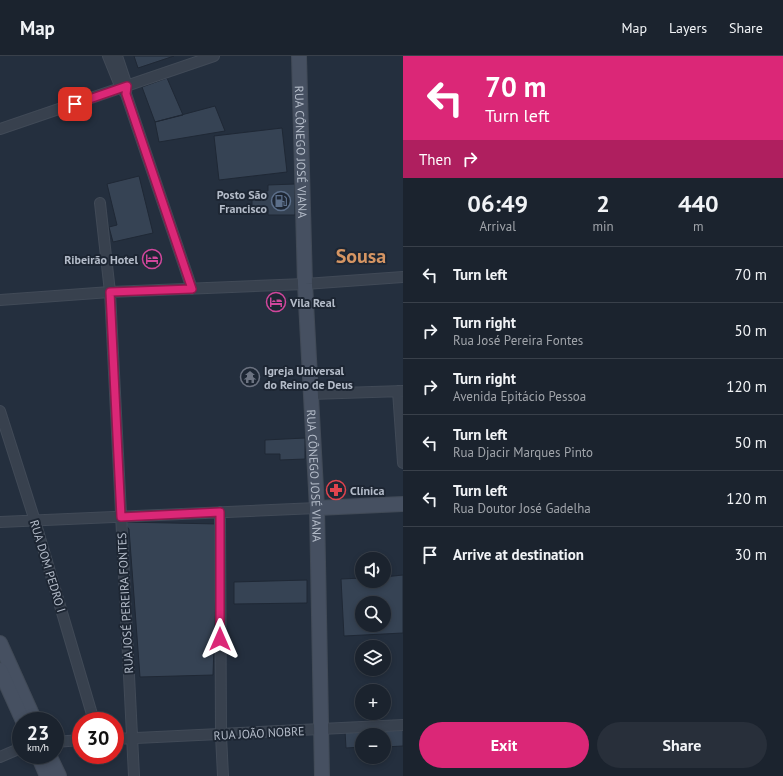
<!DOCTYPE html>
<html lang="en">
<head>
<meta charset="utf-8">
<style>
  :root { --surface:#1b232e; --page:#282f3a; --text:#f1f3f6; --muted:#a0a4aa; --line:#39404a; --accent:#db2777 }
  body { margin:0; font-family:"PT Sans",sans-serif; background:var(--page); color:var(--text); height:100vh; display:flex; flex-direction:column; font-size:15px; white-space:nowrap }
  * { box-sizing:border-box; margin:0 }
  p { font-size:13px; color:var(--muted) }
  .icon { flex:none; width:22px; height:22px; fill:none; stroke:currentColor; stroke-width:2; stroke-linecap:round; stroke-linejoin:round }
  .map { position:relative; flex:1; overflow:hidden }
  .details { display:flex; flex-direction:column; background:var(--surface); width:380px }
  .details>* { flex:none }
  .banner { background:#db2777; color:#fff; overflow:hidden }
  .buttons { position:absolute; left:355px; top:496px; display:grid; gap:8px }
  .buttons a { display:grid; place-items:center; width:36px; height:36px; border-radius:50%; background:var(--surface); box-shadow:0 2px 6px #0003,0 0 0 1px var(--line); font-size:20px }
  .speed { position:absolute; left:12px; top:656px; display:flex; gap:8px; font-size:20px; font-weight:700; text-align:center }
  .speed>* { display:grid; place-content:center; width:52px; height:52px; border-radius:50%; background:var(--surface); box-shadow:0 2px 6px #0003,0 0 0 1px var(--line); line-height:1 }
  .speed small { font-size:10px; font-weight:400 }
  .speed .limit { border:6px solid #d22; background:#fff; color:#111 }
  .pin { position:absolute; display:grid; place-items:center; width:34px; height:34px; color:#fff; margin:-17px; border-radius:8px; box-shadow:0 2px 6px #0006 }
  .me { position:absolute; width:44px; margin:-22px; rotate:0deg; stroke-linejoin:round; filter:drop-shadow(0 0 3px #0008) }
  .turn { display:flex; align-items:center; gap:14px; height:84px; padding:0 16px; font-size:18px }
  .turn .icon { width:52px; height:52px; stroke-width:2.5 }
  .turn b { display:block; font-size:28px; line-height:34px }
  .then { display:flex; align-items:center; height:38px; padding:0 16px; background:#0003; gap:8px; font-size:15px }
  .eta { display:flex; justify-content:space-evenly; align-items:center; height:68px; text-align:center }
  .eta b { font-size:24px; font-weight:700; line-height:28px }
  .action { display:flex; gap:8px; margin-top:auto; padding:8px 16px }
  .action a { flex:1; height:46px; border-radius:24px; background:var(--accent); color:#fff; font-size:16px; font-weight:700; line-height:46px; text-align:center }
  .action a+a { background:var(--page); color:var(--text) }
  ul { padding:0; list-style:none }
  li { display:flex; align-items:center; gap:12px; height:56px; padding:0 16px; border-top:1px solid var(--line) }
  li div { flex:1 }
  li b { display:block; font-size:15px }
  li em { font-style:normal }
  header { display:flex; align-items:center; gap:24px; box-sizing:border-box; height:56px; padding:0 20px; background:var(--surface); border-bottom:1px solid var(--line) }
  header strong { font-size:19px }
  nav { display:flex; gap:22px; margin-inline-start:auto; font-size:14px }
  main { display:flex; flex:1; min-height:0 }
  .map>svg:first-child { display:block }
  .building { fill:#364354; stroke:#1f2835; fill-rule:evenodd }
  .lines { fill:none; stroke-linecap:round; stroke-linejoin:round }
  .street-casing { stroke:#414a57; stroke-width:12 }
  .secondary-casing { stroke:#414a57; stroke-width:16 }
  .street { stroke:#38414e; stroke-width:10 }
  .secondary { stroke:#465061; stroke-width:14 }
  .route-casing { stroke:#8e194d; stroke-width:10 }
  .route { stroke:#db2777; stroke-width:7 }
  .labels { text-anchor:middle; dominant-baseline:central; stroke-width:4; stroke-linejoin:round; paint-order:stroke }
  .street-label { font-size:12px; fill:#b4bcc9; stroke:#1d2633 }
  .poi-label { font-size:12px; font-weight:bold; fill:#b4bcc9; stroke:#1d2633; text-anchor:start }
  .town-label { font-size:20px; font-weight:bold; fill:#d59563; stroke:#1d2633 }
</style>
</head>
<body>
<header>
<strong>Map</strong>
<nav><a>Map</a><a>Layers</a><a>Share</a></nav>
</header>
<main>
<div class="map">
<svg width="403" height="720" viewBox="0 0 403 720">
  <rect width="100%" height="100%" fill="#242f3e"/>
  <path class="building" d="M134,0H174L138,12Z
    M167,22L183,59L155,66L142,31Z
    M215,50L225,75L159,86L155,66Z
    M282,72L287,116L219,124L214,80Z
    M139,120L153,177L113,186L109,171L117,169L107,128Z
    M295,128V159H268V154L252,155V135H268V129Z
    M305,382V403L280,404V398H265V384Z
    M123,466L218,468L213,619L140,621L129,473Z
    M403,519V577L344,580L341,523L362,522V525H384V521ZM362,547H384V569H362Z
    M307,524V547L234,548V526Z
    M403,673V690L384,691V679H362V691L346,692L345,675Z"/>
  <g class="lines">
    <g class="street-casing">
      <path id="street" d="M108,0L121,32L126,38L192,233
        M117,0L127,30L126,36
        M0,73L214,0
        M100,147L110,236L134,720
        M0,244L110,236L305,228L403,221
        M398,335L403,407
        M311,338L403,335
        M0,355L35,465L94,665
        M220,456L221,679L223,720
        M0,466L317,452
        M115,683L403,669
        M55,686L81,684
        M0,701L21,692"/>
    </g>
    <g class="secondary-casing">
      <g id="secondary">
        <path id="s1" d="M299,0L305,228L317,452L322,720"/>
        <path d="M317,452L403,448"/>
        <path d="M0,587L35,665"/>
        <path d="M0,614L23,665"/>
        <path d="M38,699L47,720"/>
        <path d="M49,699L59,720"/>
      </g>
    </g>
    <use href="#street" class="street"/>
    <use href="#secondary" class="secondary"/>
  </g>
  <g class="lines">
    <g class="route-casing">
      <path id="route" d="M75,48L127,30L126,38L192,233L110,236L121,461L220,456V583"/>
    </g>
    <use href="#route" class="route"/>
  </g>
  <defs>
    <g id="fuel-ring" transform="scale(1)"><circle r="9.5" fill="#1d2633" stroke="#5c6f8a" stroke-width="1.5"/><path d="M-5.5-6h7V0h2V4h1.3V-2.5L3-4.5l.8-.8L6-3V5H2.5V1h-1V6h-7ZM-4.2-4.7v3.2H.2V-4.7Z" fill="#5c6f8a"/></g>
    <g id="hotel-ring" transform="scale(1)"><circle r="9.5" fill="#1d2633" stroke="#d1479c" stroke-width="1.5"/><path d="M-6-4.5h1.5V1H6V5H4.5V3h-9V5H-6ZM-4 0a1.8 1.8 0 1 1 3.6 0ZM.5 0V-2.5h3Q6-2.5 6 0Z" fill="#d1479c"/></g>
    <g id="temple-ring" transform="scale(1)"><circle r="9.5" fill="#1d2633" stroke="#6b7280" stroke-width="1.5"/><path d="M0-6L5-2H3V0L6.5 2.5H4V6H1.5V3h-3V6H-4V2.5H-6.5L-3 0V-2H-5Z" fill="#6b7280"/></g>
    <g id="pharmacy-ring" transform="scale(1)"><circle r="9.5" fill="#1d2633" stroke="#e0444e" stroke-width="1.5"/><path d="M-2-6h4v4h4v4h-4v4h-4v-4h-4v-4h4Z" fill="#e0444e"/></g>
  </defs>
  <g fill-rule="evenodd">
    <use href="#fuel-ring" x="281" y="145"/>
    <use href="#hotel-ring" x="152" y="203"/>
    <use href="#hotel-ring" x="276" y="246"/>
    <use href="#temple-ring" x="250" y="321"/>
    <use href="#pharmacy-ring" x="336" y="434"/>
  </g>
  <g class="labels">
    <g class="street-label">
      <text stroke="none"><textPath href="#s1" startOffset="96">RUA CÔNEGO JOSÉ VIANA</textPath></text>
      <text stroke="none"><textPath href="#s1" startOffset="420">RUA CÔNEGO JOSÉ VIANA</textPath></text>
      <text transform="translate(48 510) rotate(73)">RUA DOM PEDRO I</text>
      <text transform="translate(125 547) rotate(-93)">RUA JOSÉ PEREIRA FONTES</text>
      <text transform="translate(259 677) rotate(-3)">RUA JOÃO NOBRE</text>
    </g>
    <g class="poi-label">
      <text x="267" y="138" text-anchor="end">Posto São<tspan x="267" dy="14">Francisco</tspan></text>
      <text x="138" y="203" text-anchor="end">Ribeirão Hotel</text>
      <text x="290" y="246">Vila Real</text>
      <text x="264" y="314">Igreja Universal<tspan x="264" dy="14">do Reino de Deus</tspan></text>
      <text x="350" y="434">Clínica</text>
    </g>
    <g class="town-label">
      <text x="361" y="200">Sousa</text>
    </g>
  </g>
</svg>
<div class="buttons">
<a><svg class="icon" aria-label="sound" viewBox="0 0 24 24"><path d="M4 9h4l5-4v14l-5-4H4zM17 9q2 3 0 6"/></svg></a>
<a><svg class="icon" aria-label="search" viewBox="0 0 24 24"><circle cx="10" cy="10" r="6"/><path d="M15 15l6 6"/></svg></a>
<a><svg class="icon" aria-label="layers" viewBox="0 0 24 24"><path d="M12 4l9 5-9 5-9-5zM3 14l9 5 9-5"/></svg></a>
<a>+</a>
<a>−</a>
</div>
<div class="speed"><div>23<small>km/h</small></div><div class="limit">30</div></div>
<div class="pin" style="left:75px;top:48px;background:#d93025"><svg class="icon" aria-label="arrive" viewBox="0 0 24 24"><path d="M6 21V4h12l-3 4 3 4H6"/></svg></div>
<svg class="me" style="left:220px;top:583px" viewBox="-20 -20 40 40"><path d="M0-17L14 15 0 8-14 15z" fill="#db2777" stroke="#fff" stroke-width="4"/></svg>
</div>
<section class="details">
<div class="banner">
<div class="turn"><svg class="icon" aria-label="left" viewBox="0 0 24 24"><path d="M17 20v-9H6M10 6l-5 5 5 5"/></svg><div><b>70 m</b>Turn left</div></div>
<div class="then">Then<svg class="icon" aria-label="right" viewBox="0 0 24 24"><path d="M7 20v-9h11M14 6l5 5-5 5"/></svg></div>
</div>
<div class="eta">
<div><b>06:49</b><p>Arrival</p></div>
<div><b>2</b><p>min</p></div>
<div><b>440</b><p>m</p></div>
</div>
<ul>
<li><svg class="icon" aria-label="left" viewBox="0 0 24 24"><path d="M17 20v-9H6M10 6l-5 5 5 5"/></svg><div><b>Turn left</b></div><em>70 m</em></li>
<li><svg class="icon" aria-label="right" viewBox="0 0 24 24"><path d="M7 20v-9h11M14 6l5 5-5 5"/></svg><div><b>Turn right</b><p>Rua José Pereira Fontes</p></div><em>50 m</em></li>
<li><svg class="icon" aria-label="right" viewBox="0 0 24 24"><path d="M7 20v-9h11M14 6l5 5-5 5"/></svg><div><b>Turn right</b><p>Avenida Epitácio Pessoa</p></div><em>120 m</em></li>
<li><svg class="icon" aria-label="left" viewBox="0 0 24 24"><path d="M17 20v-9H6M10 6l-5 5 5 5"/></svg><div><b>Turn left</b><p>Rua Djacir Marques Pinto</p></div><em>50 m</em></li>
<li><svg class="icon" aria-label="left" viewBox="0 0 24 24"><path d="M17 20v-9H6M10 6l-5 5 5 5"/></svg><div><b>Turn left</b><p>Rua Doutor José Gadelha</p></div><em>120 m</em></li>
<li><svg class="icon" aria-label="arrive" viewBox="0 0 24 24"><path d="M6 21V4h12l-3 4 3 4H6"/></svg><div><b>Arrive at destination</b></div><em>30 m</em></li>
</ul>
<div class="action"><a>Exit</a><a>Share</a></div>
</section>
</main>
</body>
</html>
